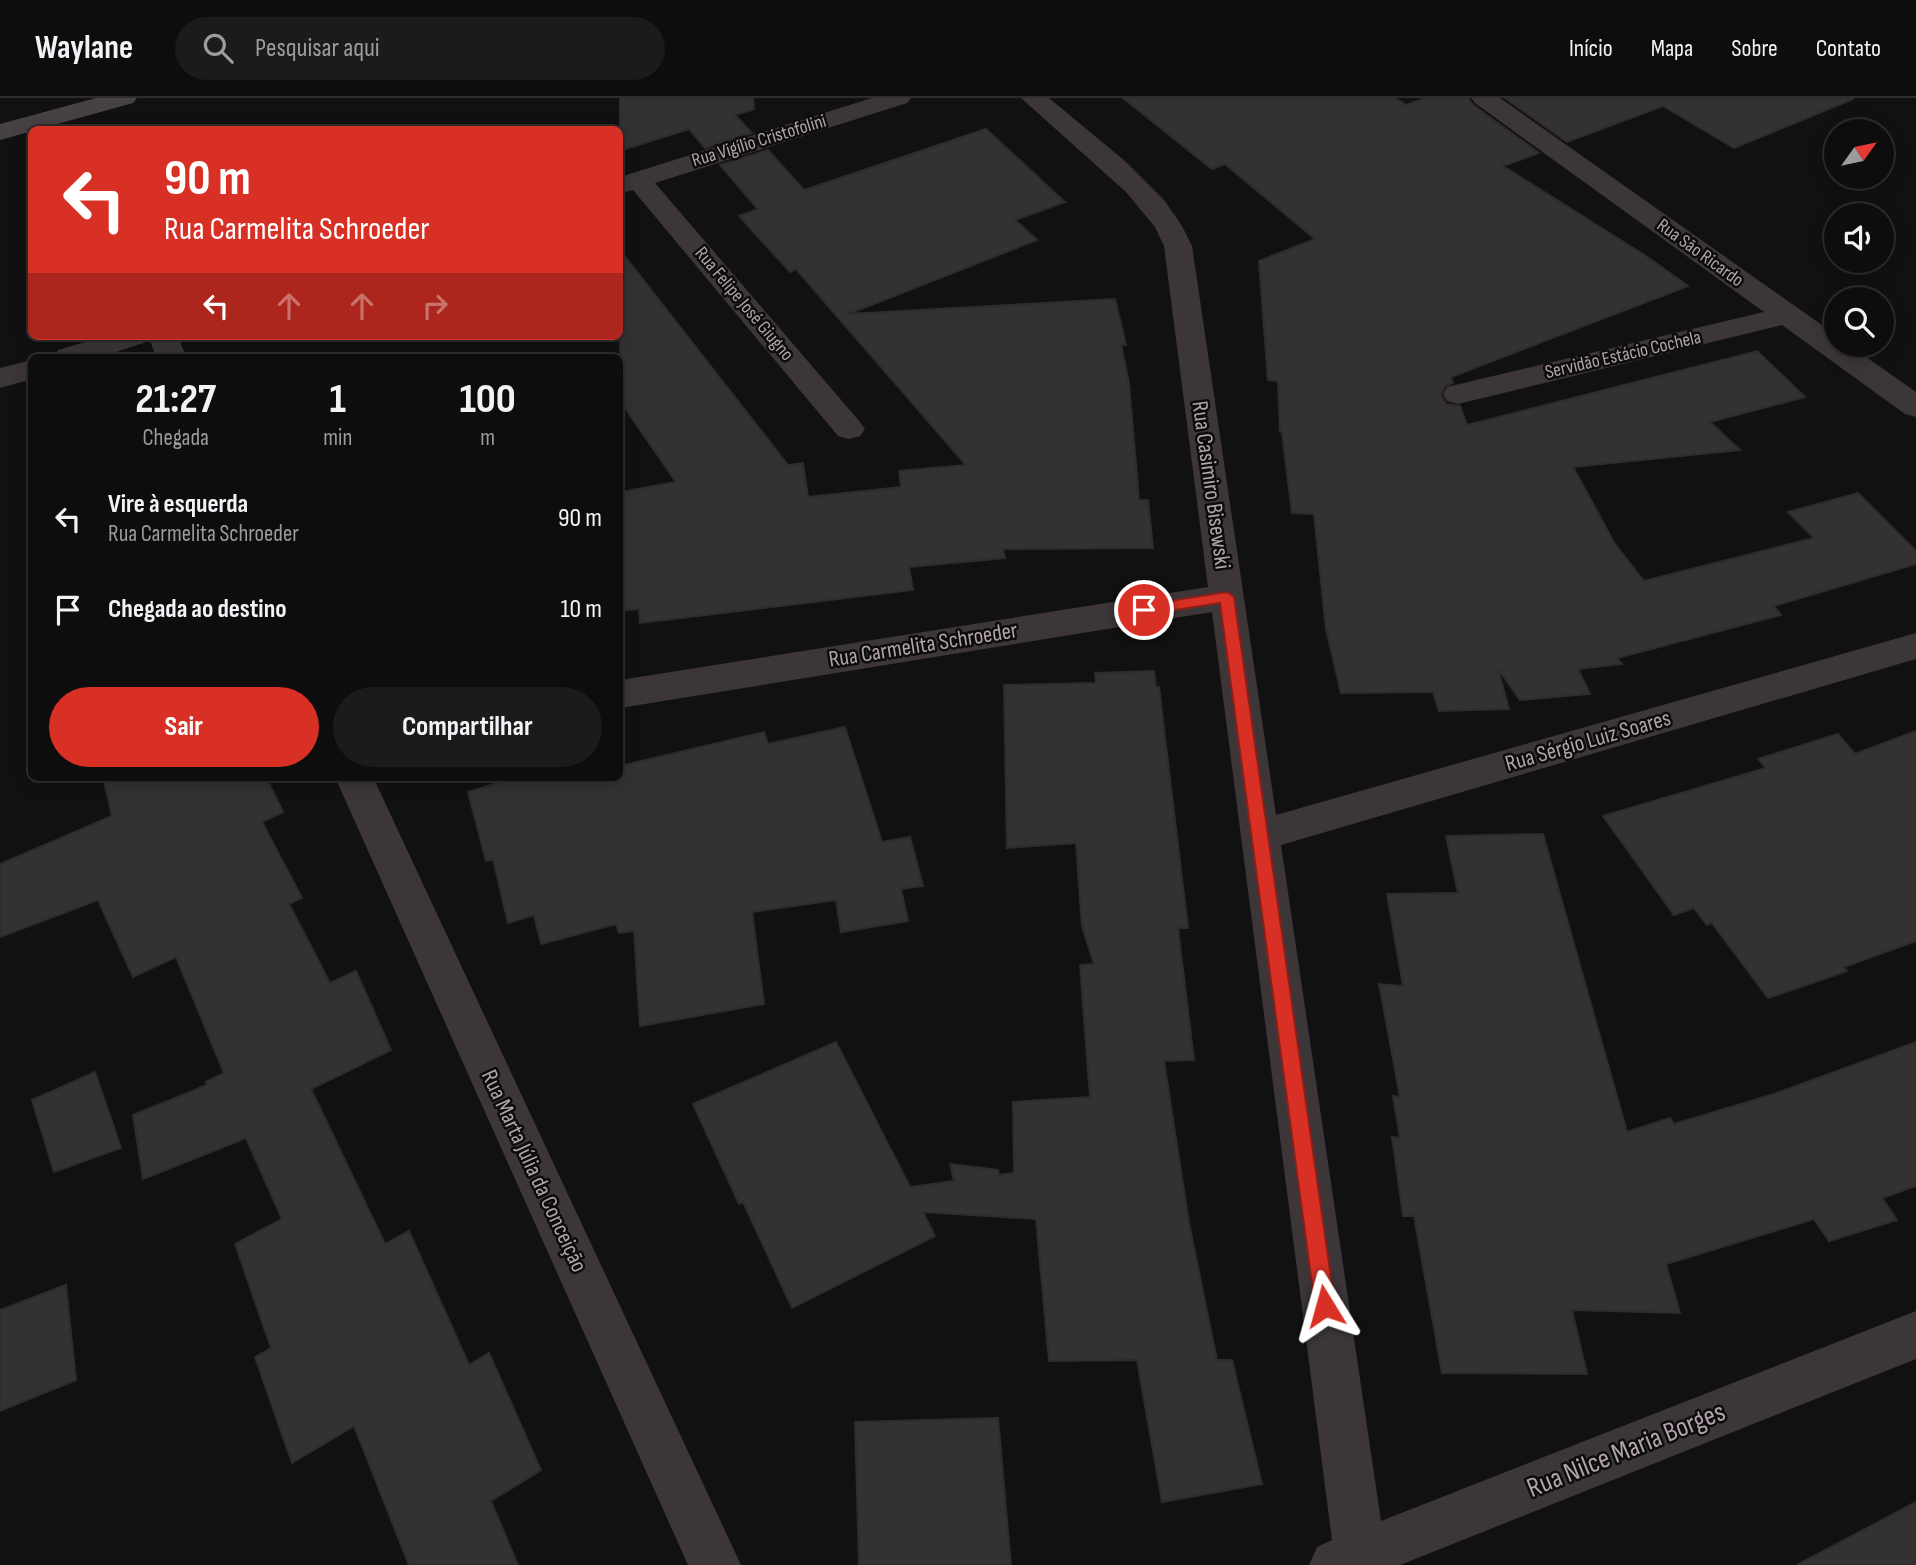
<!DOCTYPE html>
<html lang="pt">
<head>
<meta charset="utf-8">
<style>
  :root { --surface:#0e0d0d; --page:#1c1b1b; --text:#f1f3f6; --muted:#9b9c9d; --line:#2e2d2e; --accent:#d93025 }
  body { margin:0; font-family:"Sofia Sans Condensed",sans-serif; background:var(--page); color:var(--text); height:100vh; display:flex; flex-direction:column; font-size:26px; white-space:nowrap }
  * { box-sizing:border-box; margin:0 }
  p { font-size:23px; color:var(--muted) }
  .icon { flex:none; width:38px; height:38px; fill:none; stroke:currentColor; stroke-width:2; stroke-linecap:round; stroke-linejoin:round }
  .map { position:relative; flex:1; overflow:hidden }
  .drawer { position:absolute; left:28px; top:256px; width:595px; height:427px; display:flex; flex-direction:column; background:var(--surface); border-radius:10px; box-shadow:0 4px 18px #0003,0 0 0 2px var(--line) }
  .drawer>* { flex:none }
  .banner { position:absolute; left:28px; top:28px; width:595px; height:214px; border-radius:10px; box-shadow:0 4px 18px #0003,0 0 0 2px var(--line); background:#d93025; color:#fff; overflow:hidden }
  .needle { width:46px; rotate:57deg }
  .fabs { position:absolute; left:1824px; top:21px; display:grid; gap:14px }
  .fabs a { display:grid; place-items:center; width:70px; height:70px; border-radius:50%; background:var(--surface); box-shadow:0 4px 18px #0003,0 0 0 2px var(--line); font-size:35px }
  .pin { position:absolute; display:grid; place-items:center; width:60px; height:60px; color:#fff; margin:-30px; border:4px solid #fff; border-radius:50%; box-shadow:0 2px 7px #0007 }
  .me { position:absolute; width:77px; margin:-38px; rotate:352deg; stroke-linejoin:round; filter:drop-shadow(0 0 5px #0008) }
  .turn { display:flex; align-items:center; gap:24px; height:147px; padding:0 21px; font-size:32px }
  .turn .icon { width:91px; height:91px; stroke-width:2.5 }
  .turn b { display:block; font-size:49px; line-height:60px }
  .lanes { display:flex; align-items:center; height:66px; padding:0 21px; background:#0003; justify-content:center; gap:35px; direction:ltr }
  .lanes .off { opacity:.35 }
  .eta { display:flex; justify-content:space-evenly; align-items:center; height:119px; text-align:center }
  .eta b { font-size:42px; font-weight:700; line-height:49px }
  .button { display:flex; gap:14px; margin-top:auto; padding:14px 21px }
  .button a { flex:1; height:80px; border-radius:42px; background:var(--accent); color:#fff; font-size:28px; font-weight:700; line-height:80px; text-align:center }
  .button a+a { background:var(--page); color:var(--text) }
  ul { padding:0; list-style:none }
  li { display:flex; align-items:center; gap:21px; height:91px; padding:0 21px }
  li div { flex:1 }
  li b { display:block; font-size:26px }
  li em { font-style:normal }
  header { display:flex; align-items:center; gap:42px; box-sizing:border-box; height:98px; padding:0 35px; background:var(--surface); border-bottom:2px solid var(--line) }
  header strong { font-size:33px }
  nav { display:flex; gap:38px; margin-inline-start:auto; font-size:24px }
  .search { width:490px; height:63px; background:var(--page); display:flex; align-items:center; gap:18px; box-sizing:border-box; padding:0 24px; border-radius:38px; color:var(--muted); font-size:26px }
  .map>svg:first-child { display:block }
  .building { fill:#343133; stroke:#2e2b2c; stroke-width:2 }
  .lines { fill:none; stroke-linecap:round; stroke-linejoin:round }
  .street { fill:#3c3639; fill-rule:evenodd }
  .secondary { fill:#474044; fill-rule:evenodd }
  .route { fill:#d93025; stroke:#8d1f18; stroke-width:2 }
  .labels { text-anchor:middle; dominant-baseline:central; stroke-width:5; stroke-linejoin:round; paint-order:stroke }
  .far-street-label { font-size:19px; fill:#b3a2ad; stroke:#0d0c0c }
  .street-label { font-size:23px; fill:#b3a2ad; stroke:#0d0c0c }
  .near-street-label { font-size:28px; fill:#b3a2ad; stroke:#0d0c0c }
</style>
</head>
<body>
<header>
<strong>Waylane</strong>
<div class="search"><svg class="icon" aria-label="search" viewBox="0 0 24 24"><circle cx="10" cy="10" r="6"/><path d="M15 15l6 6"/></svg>Pesquisar aqui</div>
<nav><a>Início</a><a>Mapa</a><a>Sobre</a><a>Contato</a></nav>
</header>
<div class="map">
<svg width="1916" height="1467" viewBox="0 0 1916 1467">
  <rect width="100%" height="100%" fill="#121111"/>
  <path class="building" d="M620,0H753L754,11L735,17L752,35L705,50L689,31L620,53Z
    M1123,0H1395L1406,7L1426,0H1468L1473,7L1539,55L1503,68L1646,158L1688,188L1451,279L1453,285L1445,288L1441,297L1446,306L1460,308L1467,327L1757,253L1805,299L1710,324L1740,352L1573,369L1615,446L1644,483L1814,440L1788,414L1858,395L1916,453V466L1774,508L1781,517L1617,560L1622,566L1578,571L1590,596L1520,602L1498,571L1509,611L1439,613L1433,594L1341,595L1326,531L1314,416L1292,415L1282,334H1280L1278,283L1268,282L1259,163L1315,141L1225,66L1212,71Z
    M1505,0H1853V1L1734,50L1663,8L1567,44Z
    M986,31L1065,104L1015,122L1037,142L848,216L1115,201L1126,247H1121L1129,285L1139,402H1148L1153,450L1003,451L1005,460L909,469L913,492L640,525L639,511L620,513V394L676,384L620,303V152L788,367L803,365L808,399L901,389L899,373L966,367L796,171L790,174L739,118L758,111L720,67L768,52L804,92Z
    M1154,573L1156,589H1159L1188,830H1178L1194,962L1164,963L1189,1125L1217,1262H1232L1262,1386L1162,1404L1137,1262L1049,1263L1036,1121L923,1114L935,1138L792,1210L743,1104L739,1106L693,1006L836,944L910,1089L954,1083L950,1066L998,1072L999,1077L1014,1075L1013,1004L1090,999L1080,867L1094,866L1082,828L1076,745L1007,750L1004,587L1096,585L1095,575Z
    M845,629L882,744L910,739L923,788L901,791L908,823L841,834L836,802L752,814L764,906L640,928L634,833L619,835L616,826L541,846L534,817L508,825L493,761L486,763L468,694L518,679H620V668L764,634L768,646Z
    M1916,633V843L1844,869L1847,873L1768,900L1712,825L1707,827L1694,810L1674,817L1603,718L1766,670L1758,661L1838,636L1855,656Z
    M103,679H266L283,714L262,724L302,800L289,806L330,885L356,873L391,952L311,991L385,1146L409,1133L469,1267L489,1255L541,1372L491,1403L518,1467H409L354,1328L292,1365L255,1259L271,1250L235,1146L282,1121L246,1040L143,1081L133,1017L207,987L206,984L224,975L176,859L133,879L98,802L0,839V766L112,718Z
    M1543,736L1627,1034L1670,1020L1674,1026L1774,996L1916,944V1088L1882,1100L1897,1122L1829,1143L1814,1121L1666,1166L1680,1215L1572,1212L1587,1276L1442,1275L1414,1118H1403L1392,1039L1400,1040L1393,998L1400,999L1379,886L1403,888L1387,796L1458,795L1446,738Z
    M95,974L121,1050L54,1074L32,1002Z
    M66,1187L76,1282L0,1313V1212Z
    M998,1320L1011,1467H859L855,1324Z
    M1916,1404V1467H1797Z"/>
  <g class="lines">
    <path class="street" d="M872,0H911L907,5L655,85L860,324L865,331L860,338L849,341L838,338L633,92L620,95V79Z
      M1021,0H1049L1125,63L1164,102L1182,128L1192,148L1276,717L1916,535V561L1281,747L1381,1423L1916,1213V1261L1400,1467H1309L1317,1449L1332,1442L1212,514L620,610V582L1208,489L1164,148L1155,129L1126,94Z
      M1471,0H1500L1836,237V247H1849L1916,294V319L1905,316L1782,227L1458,306L1447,303L1443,296L1447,289L1764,214L1475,5Z
      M105,238H178L186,259H156L149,240L146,244L101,259H54L58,252Z
      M32,262V281L0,290V270Z
      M335,679H373L741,1467H688Z"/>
    <path class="secondary" d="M96,0H137L133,5L0,42V26Z"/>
  </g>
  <path class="route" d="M1227,494L1234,499L1335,1208L1332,1215L1325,1218L1318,1215L1315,1208L1220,505L1144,517L1137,512L1144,507Z"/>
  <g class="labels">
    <g class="far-street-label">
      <text transform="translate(759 43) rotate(-17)">Rua Vigílio Cristofolini</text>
      <text transform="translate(1700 155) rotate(36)">Rua São Ricardo</text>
      <text transform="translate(744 206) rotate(50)">Rua Felipe José Giugno</text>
      <text transform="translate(1623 257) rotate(-13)">Servidão Estácio Cochela</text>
    </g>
    <g class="street-label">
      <text transform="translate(1211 387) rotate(82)">Rua Casimiro Bisewski</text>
      <text transform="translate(923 547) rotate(-9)">Rua Carmelita Schroeder</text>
      <text transform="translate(1588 643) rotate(-16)">Rua Sérgio Luiz Soares</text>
      <text transform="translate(534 1073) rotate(65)">Rua Marta Júlia da Conceição</text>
    </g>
    <g class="near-street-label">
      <text transform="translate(1626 1352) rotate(-22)">Rua Nilce Maria Borges</text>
    </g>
  </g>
</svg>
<div class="fabs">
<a><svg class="needle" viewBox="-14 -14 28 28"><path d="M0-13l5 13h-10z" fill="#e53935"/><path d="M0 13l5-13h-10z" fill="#9b9c9d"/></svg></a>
<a><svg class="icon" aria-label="sound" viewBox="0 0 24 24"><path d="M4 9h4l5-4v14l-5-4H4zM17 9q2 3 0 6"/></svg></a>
<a><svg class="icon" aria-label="search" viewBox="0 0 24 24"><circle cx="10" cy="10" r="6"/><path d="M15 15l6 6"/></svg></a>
</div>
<div class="pin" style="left:1144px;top:512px;background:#d93025"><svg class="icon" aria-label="arrive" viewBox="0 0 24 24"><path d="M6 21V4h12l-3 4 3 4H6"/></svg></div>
<svg class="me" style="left:1325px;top:1208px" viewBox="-20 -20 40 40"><path d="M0-17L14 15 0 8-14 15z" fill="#d93025" stroke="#fff" stroke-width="4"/></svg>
<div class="banner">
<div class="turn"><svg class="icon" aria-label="left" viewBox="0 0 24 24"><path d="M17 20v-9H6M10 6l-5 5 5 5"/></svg><div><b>90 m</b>Rua Carmelita Schroeder</div></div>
<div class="lanes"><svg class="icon" aria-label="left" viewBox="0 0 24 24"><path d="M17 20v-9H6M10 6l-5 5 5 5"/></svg><svg class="icon off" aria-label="ahead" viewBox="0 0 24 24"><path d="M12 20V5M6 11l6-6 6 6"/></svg><svg class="icon off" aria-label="ahead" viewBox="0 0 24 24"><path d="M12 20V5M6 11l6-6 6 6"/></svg><svg class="icon off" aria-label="right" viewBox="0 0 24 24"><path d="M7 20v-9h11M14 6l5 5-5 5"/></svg></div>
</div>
<section class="drawer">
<div class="eta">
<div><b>21:27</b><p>Chegada</p></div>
<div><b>1</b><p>min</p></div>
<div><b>100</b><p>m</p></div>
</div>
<ul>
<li><svg class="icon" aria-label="left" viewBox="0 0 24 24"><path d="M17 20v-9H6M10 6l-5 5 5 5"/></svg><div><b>Vire à esquerda</b><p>Rua Carmelita Schroeder</p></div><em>90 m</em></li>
<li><svg class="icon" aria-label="arrive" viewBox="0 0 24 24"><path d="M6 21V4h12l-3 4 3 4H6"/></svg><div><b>Chegada ao destino</b></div><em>10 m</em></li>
</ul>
<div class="button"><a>Sair</a><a>Compartilhar</a></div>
</section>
</div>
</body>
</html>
